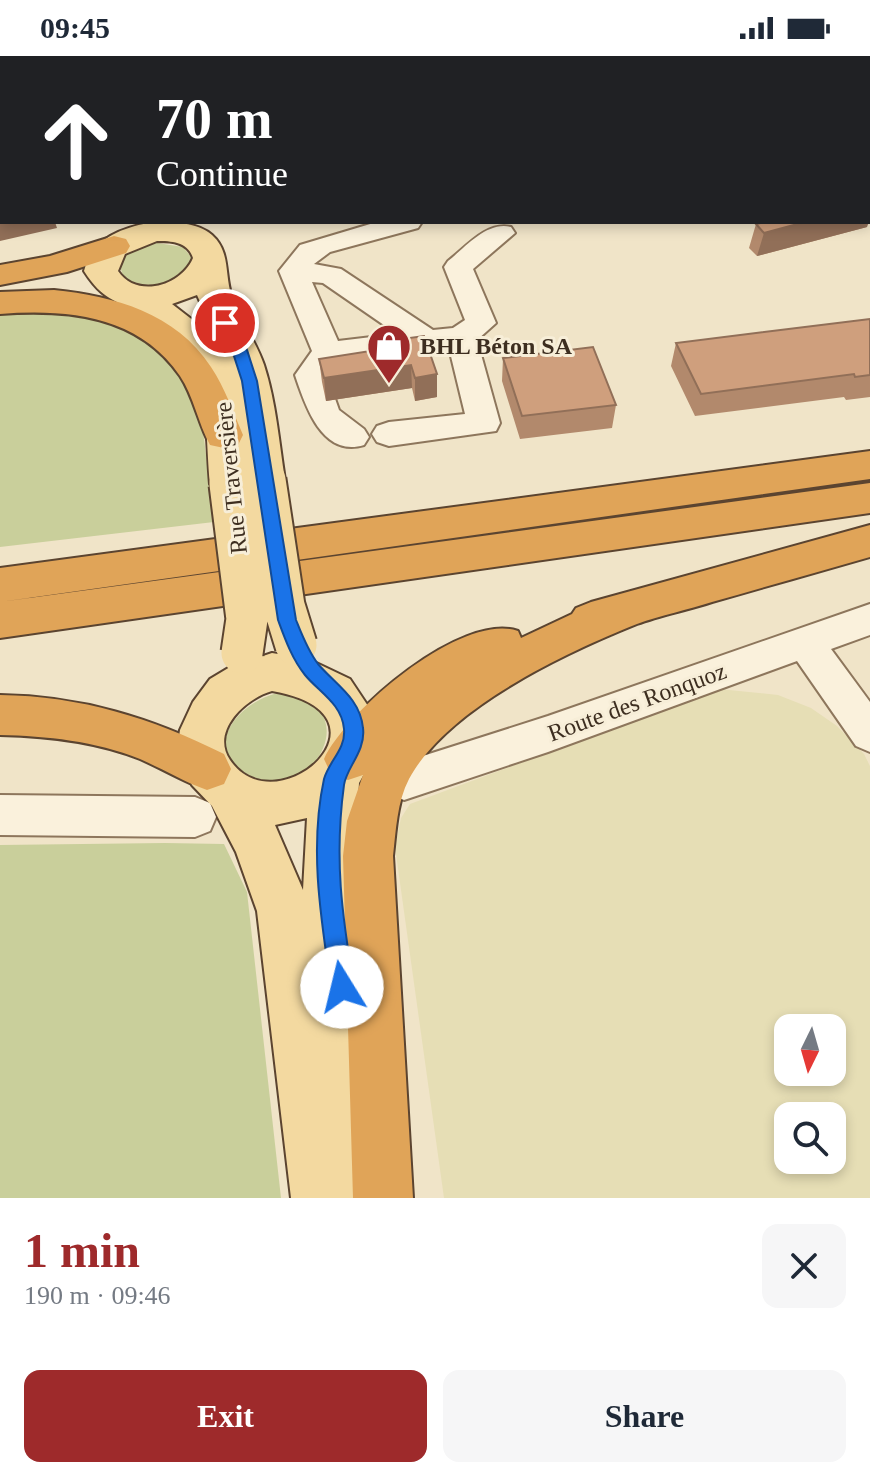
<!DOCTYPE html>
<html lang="en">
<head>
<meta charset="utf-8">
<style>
  :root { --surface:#fff; --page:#f6f6f7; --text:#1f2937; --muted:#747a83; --accent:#9e2a2b }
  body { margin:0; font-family:Georgia,serif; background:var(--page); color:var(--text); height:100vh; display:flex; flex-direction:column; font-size:30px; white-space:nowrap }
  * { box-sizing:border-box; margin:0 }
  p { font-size:26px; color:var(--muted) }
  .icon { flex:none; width:44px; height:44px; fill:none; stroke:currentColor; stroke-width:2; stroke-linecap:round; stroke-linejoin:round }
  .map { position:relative; height:1142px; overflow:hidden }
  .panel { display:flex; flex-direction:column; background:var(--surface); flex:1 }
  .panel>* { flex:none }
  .banner { position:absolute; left:0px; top:0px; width:870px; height:168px; box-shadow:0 4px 12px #0003; background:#202124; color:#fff; overflow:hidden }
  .needle { width:52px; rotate:185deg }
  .controls { position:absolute; left:774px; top:958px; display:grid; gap:16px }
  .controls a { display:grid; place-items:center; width:72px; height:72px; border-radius:16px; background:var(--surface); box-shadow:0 4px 12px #0003; font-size:40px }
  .pin { position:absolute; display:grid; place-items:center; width:68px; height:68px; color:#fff; margin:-34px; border:4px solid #fff; border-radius:50%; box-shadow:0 2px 8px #0007 }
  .me { position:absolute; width:88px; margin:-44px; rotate:351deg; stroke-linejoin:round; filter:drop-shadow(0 0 6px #0008) }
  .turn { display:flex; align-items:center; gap:28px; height:168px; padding:0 24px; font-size:36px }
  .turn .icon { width:104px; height:104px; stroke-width:2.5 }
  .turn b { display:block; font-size:56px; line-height:68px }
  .round { display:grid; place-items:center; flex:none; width:84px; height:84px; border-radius:16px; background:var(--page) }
  .headline { display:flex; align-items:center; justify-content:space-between; height:136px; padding:0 24px }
  h1 { font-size:48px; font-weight:700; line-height:60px; color:var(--accent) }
  .cta { display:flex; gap:16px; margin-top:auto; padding:16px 24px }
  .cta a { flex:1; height:92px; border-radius:16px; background:var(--accent); color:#fff; font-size:32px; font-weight:700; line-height:92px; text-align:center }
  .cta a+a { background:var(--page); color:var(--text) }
  .status { display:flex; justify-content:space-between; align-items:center; height:56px; padding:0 40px; background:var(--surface); direction:ltr }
  .status svg { height:22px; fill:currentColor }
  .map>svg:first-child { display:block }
  .farmland { fill:#e6deb5; fill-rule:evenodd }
  .green { fill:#c9cf9b }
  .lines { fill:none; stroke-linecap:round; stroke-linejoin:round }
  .minor-casing { stroke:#8d765c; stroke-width:4 }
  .major-casing { stroke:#5b4430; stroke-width:4 }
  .highway-casing { stroke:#5b4430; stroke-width:4 }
  .minor { fill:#faf1dc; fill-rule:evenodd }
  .major { fill:#f3d9a0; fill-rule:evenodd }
  .highway { fill:#e0a458; fill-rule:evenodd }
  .major-bridge-casing { stroke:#5b4430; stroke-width:45; stroke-linecap:butt }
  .major-bridge { stroke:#f3d9a0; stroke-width:41 }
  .wall { fill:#b2896c }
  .shaded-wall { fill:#916f58 }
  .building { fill:#cf9f7d; stroke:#916f58; stroke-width:2 }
  .route { fill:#1a73e8; stroke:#114b97; stroke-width:2 }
  .labels { text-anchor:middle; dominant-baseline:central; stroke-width:6; stroke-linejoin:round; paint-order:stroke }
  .poi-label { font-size:24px; font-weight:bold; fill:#3d2e20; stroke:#f7eed8; text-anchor:start }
  .street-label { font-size:24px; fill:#3d2e20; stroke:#f7eed8 }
</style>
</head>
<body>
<div class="status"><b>09:45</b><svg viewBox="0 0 49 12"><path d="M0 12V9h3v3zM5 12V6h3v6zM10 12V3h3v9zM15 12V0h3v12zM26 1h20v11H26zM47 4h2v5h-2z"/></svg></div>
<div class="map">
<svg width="870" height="1142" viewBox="0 0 870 1142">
  <rect width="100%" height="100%" fill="#f0e4c8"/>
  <path class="farmland" d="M719,633L778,639L811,652L837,670L864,698L870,710V1142H444L395,791L401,762L410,748ZM788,972H832V1016H788ZM788,1060H832V1104H788Z"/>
  <path class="green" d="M151,186L183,191L192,202C187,232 144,234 124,222L119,208C126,194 137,191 151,186Z
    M71,252L157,285L200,349L214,466L0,491V253Z
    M274,638C374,640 313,758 245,717C202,691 238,648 274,638Z
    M165,787L224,788L247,836L281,1142H0V789Z"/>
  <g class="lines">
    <g class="minor-casing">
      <path id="minor" d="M95,0H120L122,2H97Z
        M831,0H858L860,2H833Z
        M377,166H422L418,172L330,196L314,208L341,213L433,274L453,272L465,264L444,211L448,205C466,191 487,165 511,171L515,177L473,213L496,267L477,284L500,367L496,375L389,390L377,386L372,378L377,370L389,366L465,358L449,292L338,305L327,320L339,354L364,373L369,381L364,389C322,402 305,349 295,319L312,295L279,215L300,189ZM312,226L323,227L397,278L338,285Z
        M870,548V579L831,593L870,646V696L856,690L797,605L548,696L404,744L389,738L383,725L389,712L404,706L548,660Z
        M0,739L195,741L210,747L216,761L210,775L195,781L0,779Z"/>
    </g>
    <g class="major-casing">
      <path id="major" d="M153,166C172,166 198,166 212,179C231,196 224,219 232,241C240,265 256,285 264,309C276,346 279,386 285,424L279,434L265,438L251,434L249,430L244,438L230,443L216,438L210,428C203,349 215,309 141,260C113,241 104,246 84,215C93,181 122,172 153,166ZM157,185C172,185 188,186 193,202C181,230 137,243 118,215L125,198ZM197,239L223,298L203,272L172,248Z
        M272,597L308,603L350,623L372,656L377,679L373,702L359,727L353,823L405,1142H291L257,855L236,796L212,750L192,729L179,701L178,688L180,674L193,646L210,623L230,611ZM272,635C405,658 277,773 230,704C210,675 246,642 272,635ZM307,762L303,834L275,769Z"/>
    </g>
    <g class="highway-casing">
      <path id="highway" d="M114,180L126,183L130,190L126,197L67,216L0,229V209L50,200Z
        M54,234C114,240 176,257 211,311C225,332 233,356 243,379L238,389L224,392L210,389C198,367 194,341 180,320C138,259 67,253 0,258V236Z
        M870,395V423L0,546V512Z
        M870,427V457L0,582V546Z
        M870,469V501C817,516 765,531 712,546C688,554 661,559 637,568C565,597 447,652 409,723C397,746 396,774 393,800L413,1142H353L343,800L347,765L363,719L348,724L331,718L324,703C347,654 462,556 518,575L521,582L572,558L576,552L591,546Z
        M0,639C81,640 152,662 224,698L231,713L224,728L207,734C184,726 163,713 140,703C95,685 47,680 0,679Z"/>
    </g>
    <use href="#minor" class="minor"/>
    <use href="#major" class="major"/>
    <use href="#highway" class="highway"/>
    <g class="major-bridge-casing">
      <path id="major-bridge" d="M265,424L284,550L296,589
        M230,428L247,563L242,597"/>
    </g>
    <use href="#major-bridge" class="major-bridge"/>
  </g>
  <path class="wall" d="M178,0H216L213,2H178Z
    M220,0H272L270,2H224Z
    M571,0H722V2H571Z
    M870,82V109L868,108V88Z
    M756,168L867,171L757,200L749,192Z
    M870,263V341L846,344L844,341L695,360L671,310L676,287Z
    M394,284L437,318V341L415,345L412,332L326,345L322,326L319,303L394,292Z
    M503,302L616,349L612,372L520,383L502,325Z"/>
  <path class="shaded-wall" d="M203,0H216L213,2H203Z
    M253,0H272L270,2H251Z
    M635,0H722V2H625Z
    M870,149V163L867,171L757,200L764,177L802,166H868V150Z
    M0,160H2V166H55L57,172L0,185Z
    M411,309L412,332L326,345L324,322Z
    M437,318V341L415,345V322Z"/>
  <path class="building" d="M0,0H21L22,2H2V160H0Z
    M237,0H253L251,2Z
    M590,0H635L625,2H592Z
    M779,0H795L797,2H769Z
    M765,166H805L764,177L756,168Z
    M870,263V319L855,321L854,318L701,338L676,287Z
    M424,280L437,318L415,322L411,309L324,322L319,303L396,291L394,284Z
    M593,291L616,349L522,360L503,302Z"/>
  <path class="route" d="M225,262L230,263L247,294L257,325L296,564C302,579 308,595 318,608C336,629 360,642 363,672C366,695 346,712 344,729C334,803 342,859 354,931L350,939L342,943L334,939L331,931C321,863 309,792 324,723C329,705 346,693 344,673C342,648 319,636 305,619C292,603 285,583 278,564L242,325L232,294L218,267Z"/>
  <defs>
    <g id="shop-pin" transform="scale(2.3)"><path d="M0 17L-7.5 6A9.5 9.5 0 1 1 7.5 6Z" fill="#9e2a2b" stroke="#f7eed8"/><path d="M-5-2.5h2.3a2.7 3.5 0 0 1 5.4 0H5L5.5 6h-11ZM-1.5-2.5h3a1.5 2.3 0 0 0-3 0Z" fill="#fff"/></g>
  </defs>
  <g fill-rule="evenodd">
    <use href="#shop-pin" x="389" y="290"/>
  </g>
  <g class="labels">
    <g class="poi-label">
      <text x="420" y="290">BHL Béton SA</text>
    </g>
    <g class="street-label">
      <text transform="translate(231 422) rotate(-96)">Rue Traversière</text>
      <text transform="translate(637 646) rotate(-20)">Route des Ronquoz</text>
    </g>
  </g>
</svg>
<div class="controls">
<a><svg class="needle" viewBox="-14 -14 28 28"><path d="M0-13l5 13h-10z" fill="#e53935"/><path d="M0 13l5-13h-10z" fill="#747a83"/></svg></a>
<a><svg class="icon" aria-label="search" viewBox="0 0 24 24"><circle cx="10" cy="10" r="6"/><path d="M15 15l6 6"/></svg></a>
</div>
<div class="pin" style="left:225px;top:267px;background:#d93025"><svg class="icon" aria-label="arrive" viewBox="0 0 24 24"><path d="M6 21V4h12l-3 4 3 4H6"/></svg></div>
<svg class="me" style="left:342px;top:931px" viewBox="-20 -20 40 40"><circle r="19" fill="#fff"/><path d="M0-13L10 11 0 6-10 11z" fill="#1a73e8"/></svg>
<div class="banner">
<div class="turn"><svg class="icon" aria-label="ahead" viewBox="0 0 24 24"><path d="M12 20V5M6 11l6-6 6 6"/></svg><div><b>70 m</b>Continue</div></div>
</div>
</div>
<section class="panel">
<div class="headline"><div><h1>1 min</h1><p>190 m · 09:46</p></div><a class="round"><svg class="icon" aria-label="close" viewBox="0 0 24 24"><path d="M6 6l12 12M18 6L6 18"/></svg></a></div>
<div class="cta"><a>Exit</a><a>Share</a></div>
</section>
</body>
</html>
